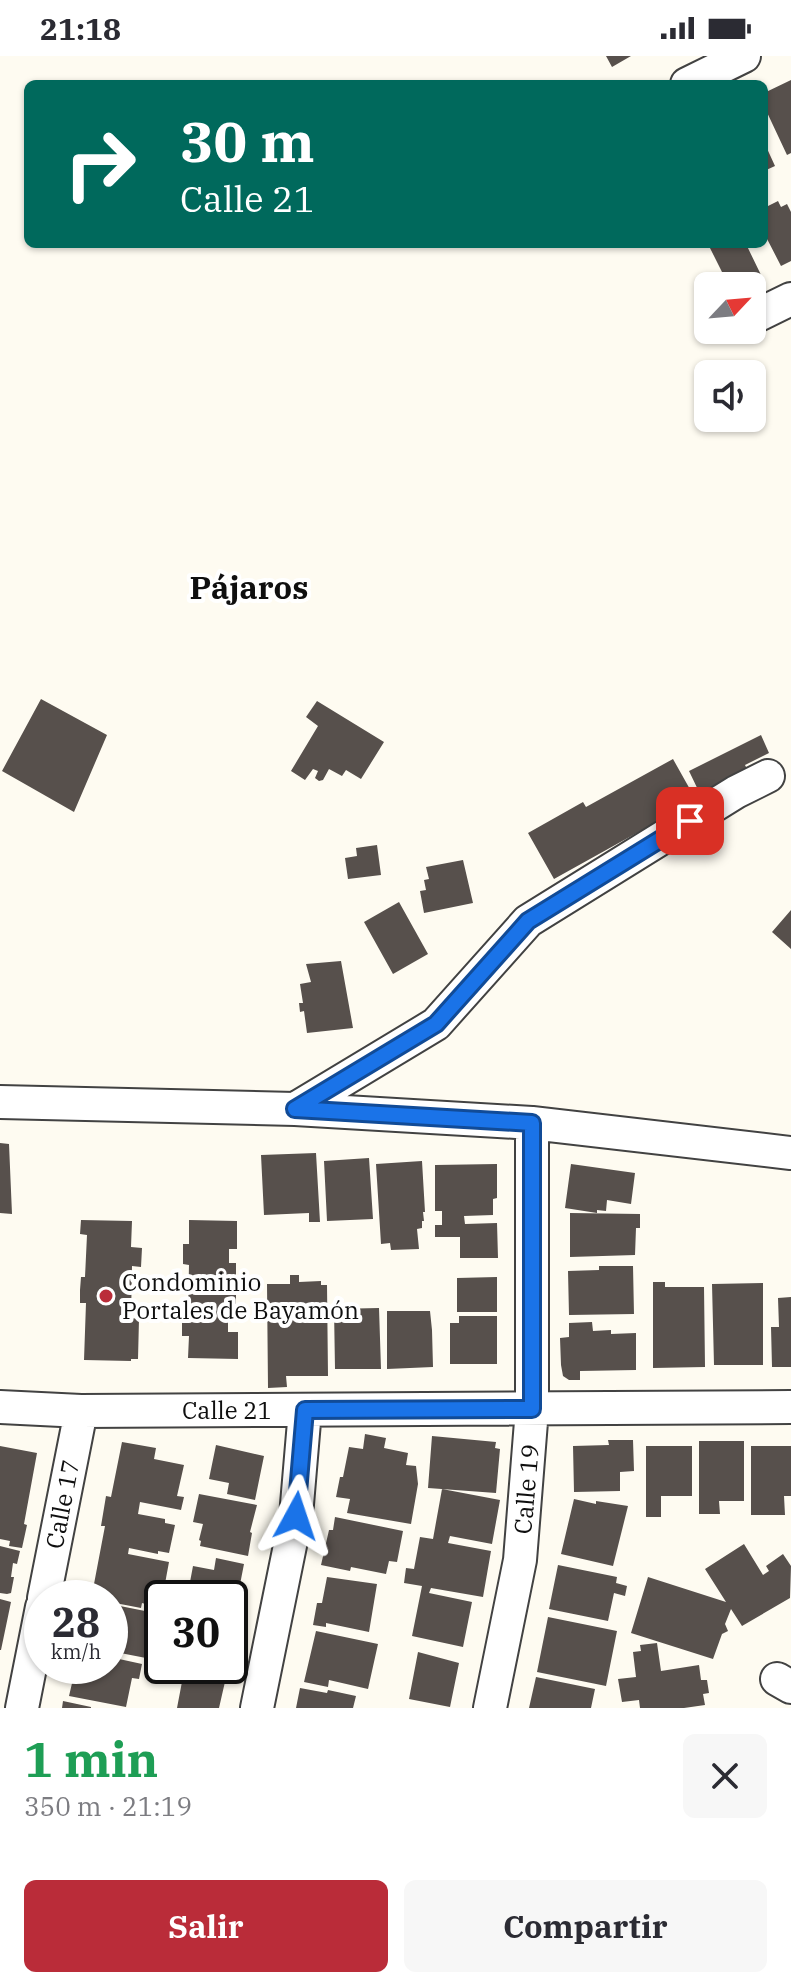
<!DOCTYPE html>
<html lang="es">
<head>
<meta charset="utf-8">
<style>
  :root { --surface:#fff; --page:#f7f7f7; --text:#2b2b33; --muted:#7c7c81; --accent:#ba2c39 }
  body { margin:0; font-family:"IBM Plex Serif",serif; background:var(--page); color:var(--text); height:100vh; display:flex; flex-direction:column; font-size:30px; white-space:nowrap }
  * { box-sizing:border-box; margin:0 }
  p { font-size:26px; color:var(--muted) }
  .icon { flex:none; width:44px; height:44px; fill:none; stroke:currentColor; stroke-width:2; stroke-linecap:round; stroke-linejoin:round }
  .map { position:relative; height:1652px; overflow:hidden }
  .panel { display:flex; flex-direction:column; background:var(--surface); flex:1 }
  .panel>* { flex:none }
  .top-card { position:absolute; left:24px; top:24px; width:744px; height:168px; border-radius:12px; box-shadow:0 2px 6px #0004; background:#00695c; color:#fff; overflow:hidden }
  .needle { width:52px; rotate:64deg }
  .controls { position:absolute; left:694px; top:216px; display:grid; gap:16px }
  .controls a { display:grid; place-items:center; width:72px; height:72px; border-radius:12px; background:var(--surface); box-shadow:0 2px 6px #0004; font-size:40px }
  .speed { position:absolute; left:24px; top:1524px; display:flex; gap:16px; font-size:40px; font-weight:700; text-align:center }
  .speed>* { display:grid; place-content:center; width:104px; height:104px; border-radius:50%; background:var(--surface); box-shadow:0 2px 6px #0004; line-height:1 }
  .speed small { font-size:20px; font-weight:400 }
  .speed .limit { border:4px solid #111; border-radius:12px; background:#fff; color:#111 }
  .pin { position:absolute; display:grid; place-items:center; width:68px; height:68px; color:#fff; margin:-34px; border-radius:16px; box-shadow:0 4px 12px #0006 }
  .me { position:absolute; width:88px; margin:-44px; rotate:5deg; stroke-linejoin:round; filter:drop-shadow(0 0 6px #0008) }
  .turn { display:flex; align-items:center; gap:28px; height:168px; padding:0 24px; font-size:36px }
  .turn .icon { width:104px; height:104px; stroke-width:2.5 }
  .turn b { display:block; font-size:56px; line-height:68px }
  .round { display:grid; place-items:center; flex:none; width:84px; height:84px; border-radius:12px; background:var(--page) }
  .summary { display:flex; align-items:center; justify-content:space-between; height:136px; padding:0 24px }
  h1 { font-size:48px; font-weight:700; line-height:60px; color:#1e9e55 }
  .button { display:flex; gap:16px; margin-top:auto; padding:16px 24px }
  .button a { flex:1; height:92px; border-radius:12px; background:var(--accent); color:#fff; font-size:32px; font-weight:700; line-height:92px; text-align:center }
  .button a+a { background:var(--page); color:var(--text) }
  .status { display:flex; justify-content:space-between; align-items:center; height:56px; padding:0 40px; background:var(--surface); direction:ltr }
  .status svg { height:22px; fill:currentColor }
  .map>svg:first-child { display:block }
  .building { fill:#57504c }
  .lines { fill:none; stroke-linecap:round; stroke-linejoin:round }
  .minor-casing { stroke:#424242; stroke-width:36 }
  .minor { stroke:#fff; stroke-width:32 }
  .route-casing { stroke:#114b97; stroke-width:20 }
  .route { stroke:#1a73e8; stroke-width:14 }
  .poi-dot { fill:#ba2c39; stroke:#fff; stroke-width:3 }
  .labels { text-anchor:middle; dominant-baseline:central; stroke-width:8; stroke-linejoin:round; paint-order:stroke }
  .poi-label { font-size:24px; fill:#0f0f0f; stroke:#fff; text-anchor:start }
  .street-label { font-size:24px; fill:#0f0f0f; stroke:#fff }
  .district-label { font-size:32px; font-weight:bold; fill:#0f0f0f; stroke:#fff }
</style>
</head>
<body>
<div class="status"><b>21:18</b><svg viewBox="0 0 49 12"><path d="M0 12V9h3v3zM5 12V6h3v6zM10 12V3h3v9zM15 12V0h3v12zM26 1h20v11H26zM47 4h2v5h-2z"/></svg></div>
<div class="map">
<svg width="791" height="1652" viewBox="0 0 791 1652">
  <rect width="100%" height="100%" fill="#fefbf1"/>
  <path class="building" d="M606,0H631L612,11Z
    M791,24V97L787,99L764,50V37Z
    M764,86L775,110L764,115Z
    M778,145L781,151L787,148L791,156V205L781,210L764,177V152Z
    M708,188H746L762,221L744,230H729Z
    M41,643L107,679L74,756L2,715Z
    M317,645L384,686L361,723L346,714L342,720L329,713L323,724L319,725L315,722L318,715L313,713L305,724L291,715L318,670L306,661Z
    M761,679L769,697L745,709L749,717L701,740L689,715Z
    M673,703L696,744L554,823L528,777L583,746L586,751Z
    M377,789L381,819L348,823L345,802L357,800L356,792Z
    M463,804L473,847L424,857L420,835L426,834L424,824L429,823L426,811Z
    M399,846L428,898L393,918L364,866Z
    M791,854V893L772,876Z
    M341,905L353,972L307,977L304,955L300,956L299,947H303L300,928L311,926L306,908Z
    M0,1087L9,1088L12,1158L0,1157Z
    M316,1097L320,1166H309V1157L264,1159L261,1099Z
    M369,1102L373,1163L327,1165L324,1105Z
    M422,1105L425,1156H423L424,1165H422V1172L417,1173L419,1193L391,1194L390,1187L381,1188L376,1108Z
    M497,1108V1142L493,1143V1159L464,1160L465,1168L497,1167L498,1202H460V1181H435V1169H442V1155H435V1109Z
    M571,1108L635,1117L631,1148L607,1144L606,1155L597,1154V1157L565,1152Z
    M570,1157L640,1158V1172H636L635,1199L570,1201Z
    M81,1164L132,1165L131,1191L142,1192L141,1211L132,1210L131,1262L139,1263L138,1303H131V1305L84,1304L86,1247H80V1234L81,1221H85L87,1179L80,1178Z
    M189,1164L237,1165V1193H229V1207H236V1263H228V1276H238V1303L188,1302L189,1280H182V1258H188L189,1209L183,1208V1188H189Z
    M599,1210H633L634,1258L569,1259L568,1215L599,1214Z
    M290,1219H299V1226L321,1225V1229H327L328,1320H286L287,1331L268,1332L267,1228H290Z
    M497,1221V1256H457V1222Z
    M653,1226H665V1231H704L705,1311L653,1312Z
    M763,1227V1309H714L712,1228Z
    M791,1241V1311H772L771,1271H779L778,1242Z
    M379,1252L381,1313H335L334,1253Z
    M387,1255H430L432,1274L433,1311L387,1313Z
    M459,1260H497V1308H450V1267H459Z
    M592,1266L593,1275L611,1274V1278L636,1277V1314L580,1315V1324H569L563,1320L561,1309L560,1282L569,1281V1267Z
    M365,1378L386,1382L384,1392L408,1397L406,1409L416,1410L418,1428L411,1468L347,1457L350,1443L336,1441L340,1421H343L349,1391L363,1393Z
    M432,1380L496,1386L495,1392L500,1393L496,1437L428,1432Z
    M608,1384H633L634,1415L620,1416V1435L574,1436L573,1390L609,1389Z
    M699,1385H744V1445H719L720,1458H699Z
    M122,1386L156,1392L154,1403L184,1409L177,1440L184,1441L181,1454L140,1446L138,1458L165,1463V1467L175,1469L169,1497L158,1495V1498L129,1492L128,1498L169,1506L164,1533L152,1531L149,1549L142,1547L141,1552L110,1546V1542H92L93,1535H88L89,1528H94L105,1470H101L106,1440L111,1441Z
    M216,1389L264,1400L255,1444L227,1438L229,1427L209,1423Z
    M0,1390L37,1397L24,1468L27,1469L22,1492L9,1490L10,1485L0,1483Z
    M646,1390H692V1440H661V1461H646Z
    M751,1390H791V1440H784L785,1459H751Z
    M442,1433L500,1444L492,1488L450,1480L448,1487L491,1495L483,1541L431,1532L429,1537L472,1546L463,1591L412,1580L422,1530L404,1527L406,1512L414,1513L420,1481L433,1483Z
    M199,1438L257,1449L250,1476L252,1477L248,1500L200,1490L201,1485L199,1484L203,1468L193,1466Z
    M574,1443L596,1448V1445L628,1450L613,1510L561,1498Z
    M335,1461L403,1475L397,1506L389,1505L386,1518L351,1511L350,1515L321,1509L329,1474H333Z
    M744,1488L763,1519L769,1515L766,1510L783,1498L791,1510L790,1542L742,1570L731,1553L725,1568L728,1575L722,1578L713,1603L631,1577L648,1521L726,1546L705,1513Z
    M0,1490L20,1495L17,1508L13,1507L11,1521H14L11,1537L7,1538L0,1537Z
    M216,1502L244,1508L234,1559L245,1561L234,1613L230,1612V1542H187L193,1510L214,1514Z
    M558,1509L617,1521L616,1527L627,1530L625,1540L614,1537L608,1565L549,1553Z
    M327,1521L377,1528L369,1576L326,1567V1571L313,1569L317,1547H322Z
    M0,1543L11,1546L1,1594H0Z
    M110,1548L155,1557L146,1602L110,1595Z
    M548,1561L617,1575L606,1630L537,1616Z
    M316,1575L378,1588L368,1633L329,1624L328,1631L304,1626Z
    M657,1587L661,1615L699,1609L701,1624H707L709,1637L703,1638L705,1649L684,1652H640L639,1644L622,1646L618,1623L636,1621L633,1596L641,1595L640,1589Z
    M418,1596L459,1607L450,1651L409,1643Z
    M110,1601L142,1608L139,1623L132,1622L126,1651L69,1640L73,1623H68L70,1610H110Z
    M185,1610H194L227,1617L219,1652H177Z
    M536,1621L595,1633L591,1652H529Z
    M300,1632L327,1637L328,1634L356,1640L353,1652H296Z
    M63,1645L91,1651V1652H62Z"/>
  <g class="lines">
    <g class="minor-casing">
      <path id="minor" d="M687,28L744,0
        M752,262L791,243
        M0,1046L295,1053L532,1067L791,1097
        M295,1053L436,968L528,865L736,736L768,720
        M0,1351L81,1355L791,1351
        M44,1542L81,1355
        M777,1623L791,1631
        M22,1652L42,1551
        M257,1652L296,1460L305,1354
        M490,1652L520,1504L532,1353V1067"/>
    </g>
    <use href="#minor" class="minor"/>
  </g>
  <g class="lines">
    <g class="route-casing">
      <path id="route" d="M296,1460L305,1354L532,1353V1067L295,1053L436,968L528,865L690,765"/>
    </g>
    <use href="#route" class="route"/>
  </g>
  <circle class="poi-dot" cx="106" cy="1240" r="8"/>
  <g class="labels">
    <g class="poi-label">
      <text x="122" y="1226">Condominio<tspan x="122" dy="28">Portales de Bayamón</tspan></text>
    </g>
    <g class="street-label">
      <text x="227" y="1354">Calle 21</text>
      <text transform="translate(526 1433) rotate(-85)">Calle 19</text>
      <text transform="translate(62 1448) rotate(-79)">Calle 17</text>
    </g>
    <g class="district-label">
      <text x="249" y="531">Pájaros</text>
    </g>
  </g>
</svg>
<div class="controls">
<a><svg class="needle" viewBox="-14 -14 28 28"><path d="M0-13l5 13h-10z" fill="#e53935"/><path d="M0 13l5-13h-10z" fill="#7c7c81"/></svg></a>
<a><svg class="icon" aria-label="sound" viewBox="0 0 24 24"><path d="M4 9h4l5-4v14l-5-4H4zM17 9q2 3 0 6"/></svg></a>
</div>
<div class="speed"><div>28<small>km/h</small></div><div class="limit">30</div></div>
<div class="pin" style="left:690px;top:765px;background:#d93025"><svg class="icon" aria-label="arrive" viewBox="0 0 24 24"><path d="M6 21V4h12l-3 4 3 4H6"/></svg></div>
<svg class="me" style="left:296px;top:1460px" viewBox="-20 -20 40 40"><path d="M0-17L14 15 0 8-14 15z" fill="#1a73e8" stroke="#fff" stroke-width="4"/></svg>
<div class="top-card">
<div class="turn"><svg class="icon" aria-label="right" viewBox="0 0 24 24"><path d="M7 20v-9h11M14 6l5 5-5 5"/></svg><div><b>30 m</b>Calle 21</div></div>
</div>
</div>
<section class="panel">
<div class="summary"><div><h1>1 min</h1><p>350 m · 21:19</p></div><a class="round"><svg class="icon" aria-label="close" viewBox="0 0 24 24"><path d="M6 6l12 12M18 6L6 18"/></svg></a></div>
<div class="button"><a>Salir</a><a>Compartir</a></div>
</section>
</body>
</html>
